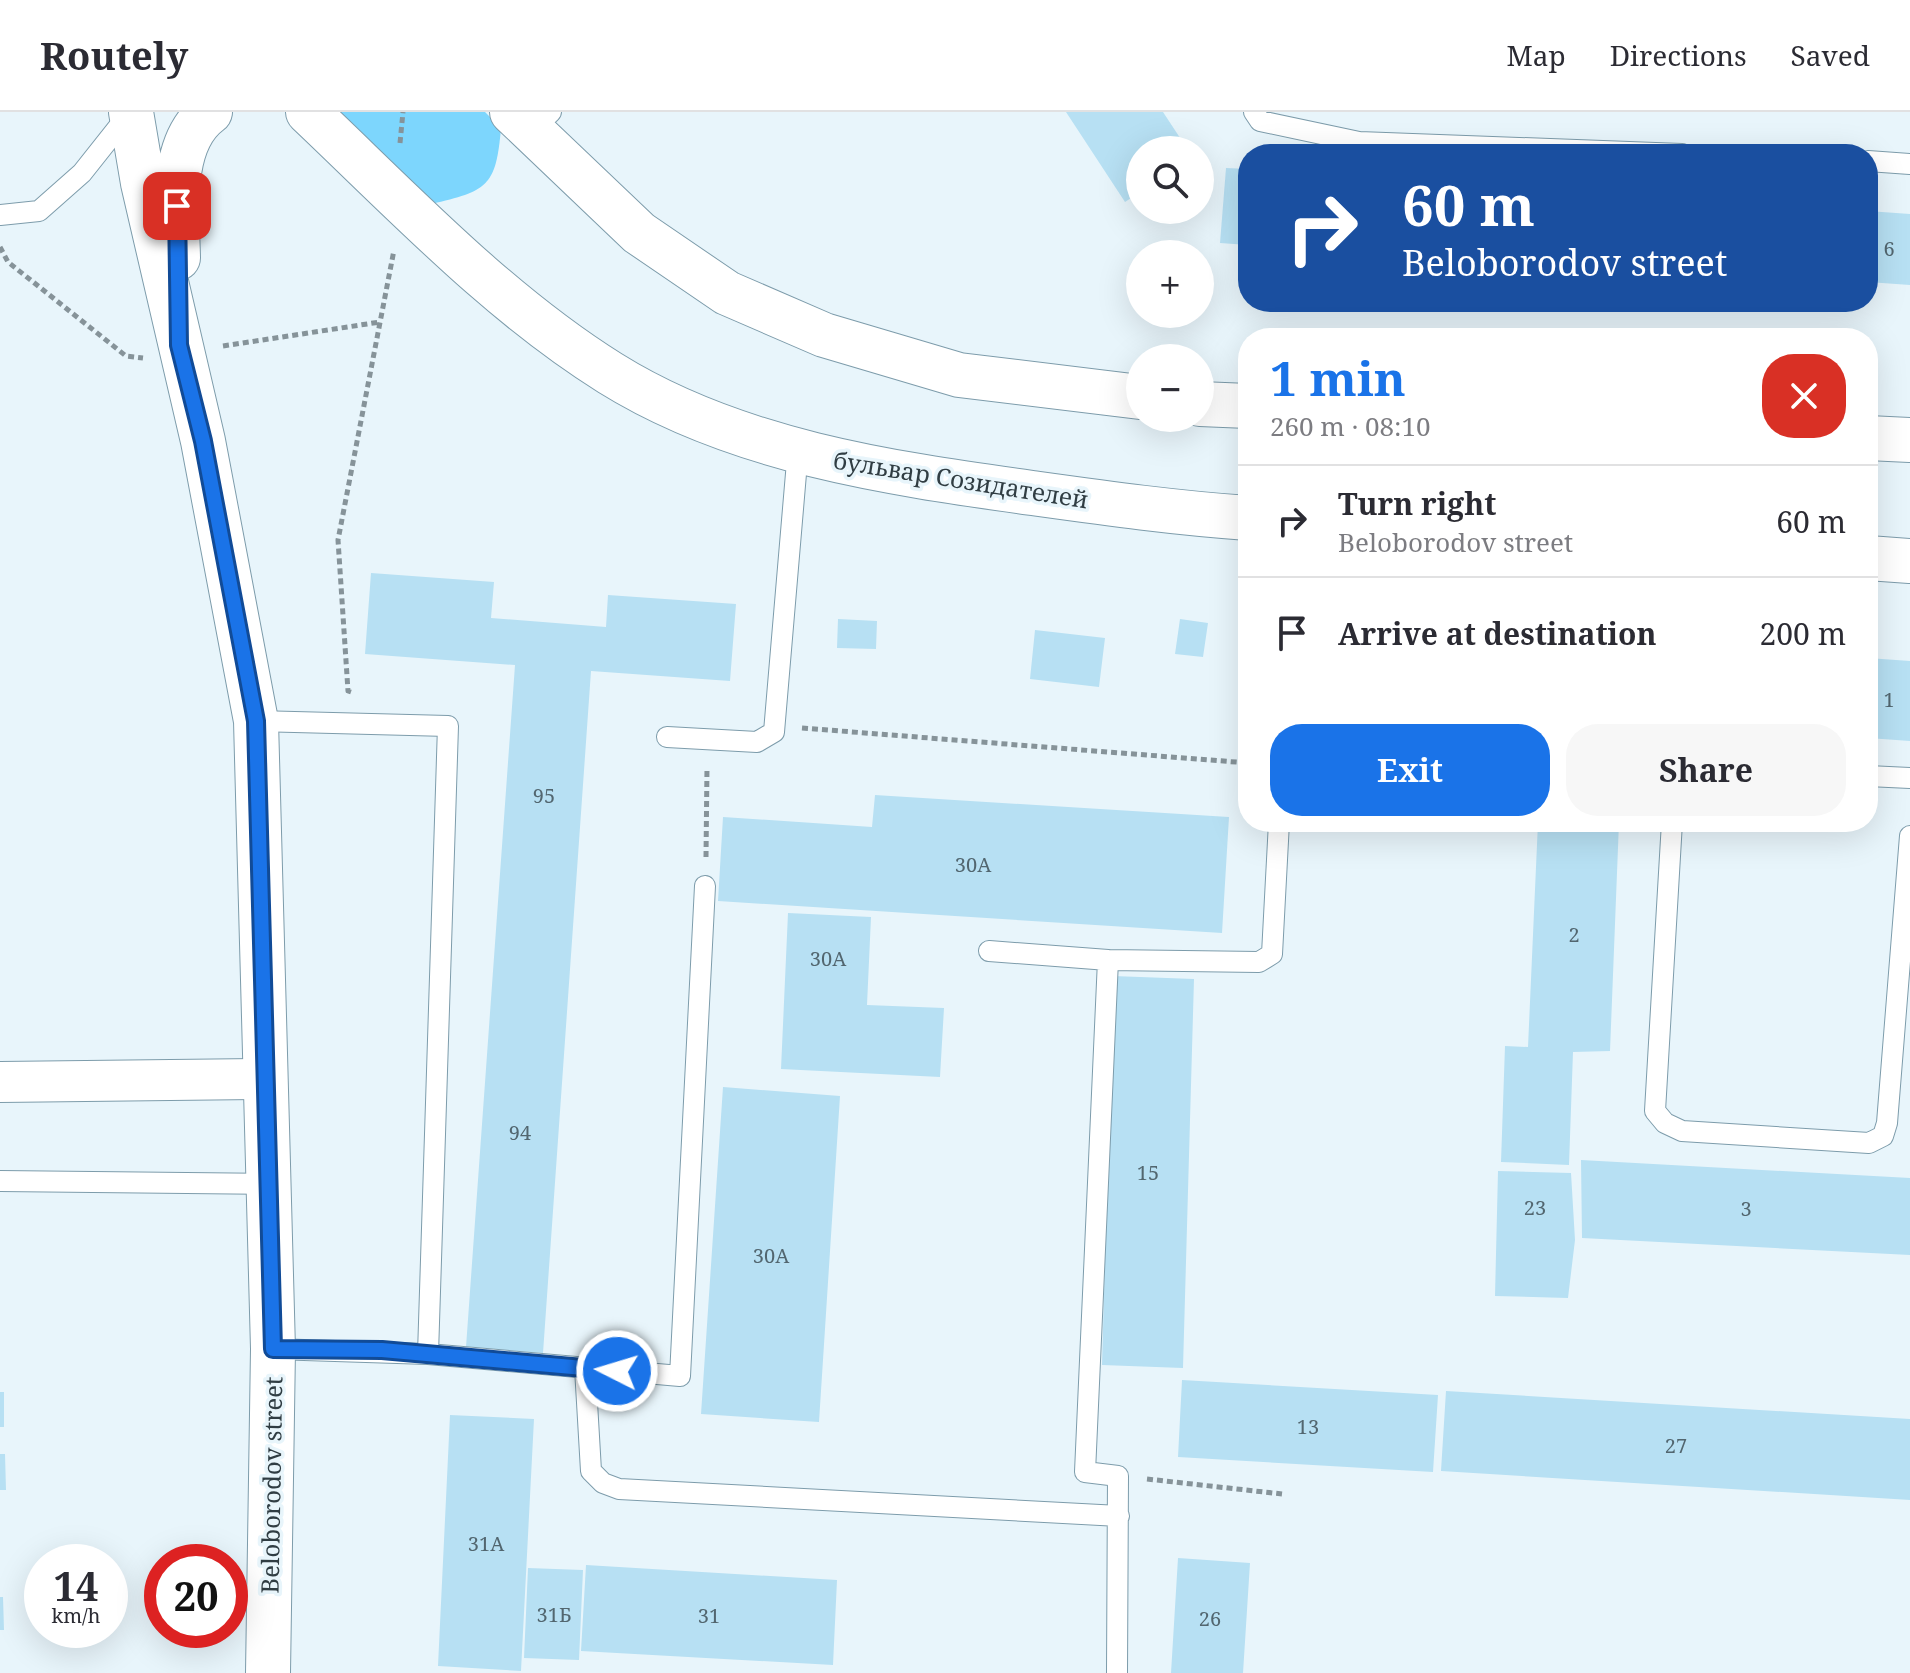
<!DOCTYPE html>
<html lang="en">
<head>
<meta charset="utf-8">
<style>
  :root { --surface:#fff; --page:#f7f7f7; --text:#2b2b33; --muted:#7c7c81; --line:#e1e1e2; --accent:#1a73e8 }
  body { margin:0; font-family:"Noto Serif",serif; background:var(--page); color:var(--text); height:100vh; display:flex; flex-direction:column; font-size:30px; white-space:nowrap }
  * { box-sizing:border-box; margin:0 }
  p { font-size:26px; color:var(--muted) }
  .icon { flex:none; width:44px; height:44px; fill:none; stroke:currentColor; stroke-width:2; stroke-linecap:round; stroke-linejoin:round }
  .map { position:relative; flex:1; overflow:hidden }
  .sheet { position:absolute; left:1238px; top:216px; width:640px; height:504px; display:flex; flex-direction:column; background:var(--surface); border-radius:32px; box-shadow:0 8px 32px #0002 }
  .sheet>* { flex:none }
  .banner { position:absolute; left:1238px; top:32px; width:640px; height:168px; border-radius:32px; box-shadow:0 8px 32px #0002; background:#1a4fa0; color:#fff; overflow:hidden }
  .fabs { position:absolute; left:1126px; top:24px; display:grid; gap:16px }
  .fabs a { display:grid; place-items:center; width:88px; height:88px; border-radius:50%; background:var(--surface); box-shadow:0 8px 32px #0002; font-size:40px }
  .speed { position:absolute; left:24px; top:1432px; display:flex; gap:16px; font-size:40px; font-weight:700; text-align:center }
  .speed>* { display:grid; place-content:center; width:104px; height:104px; border-radius:50%; background:var(--surface); box-shadow:0 8px 32px #0002; line-height:1 }
  .speed small { font-size:20px; font-weight:400 }
  .speed .limit { border:12px solid #d22; background:#fff; color:#111 }
  .pin { position:absolute; display:grid; place-items:center; width:68px; height:68px; color:#fff; margin:-34px; border-radius:16px; box-shadow:0 4px 12px #0006 }
  .me { position:absolute; width:88px; margin:-44px; rotate:275deg; stroke-linejoin:round; filter:drop-shadow(0 0 6px #0008) }
  .turn { display:flex; align-items:center; gap:28px; height:168px; padding:0 32px; font-size:36px }
  .turn .icon { width:104px; height:104px; stroke-width:2.5 }
  .turn b { display:block; font-size:56px; line-height:68px }
  .round { display:grid; place-items:center; flex:none; width:84px; height:84px; border-radius:32px; background:var(--page) }
  .overview { display:flex; align-items:center; justify-content:space-between; height:136px; padding:0 32px }
  h1 { font-size:48px; font-weight:700; line-height:60px; color:var(--accent) }
  .primary-button { display:flex; gap:16px; margin-top:auto; padding:16px 32px }
  .primary-button a { flex:1; height:92px; border-radius:32px; background:var(--accent); color:#fff; font-size:32px; font-weight:700; line-height:92px; text-align:center }
  .primary-button a+a { background:var(--page); color:var(--text) }
  ul { padding:0; list-style:none }
  li { display:flex; align-items:center; gap:24px; height:112px; padding:0 32px; border-top:2px solid var(--line) }
  li div { flex:1 }
  li b { display:block; font-size:30px }
  li em { font-style:normal }
  header { display:flex; align-items:center; gap:48px; box-sizing:border-box; height:112px; padding:0 40px; background:var(--surface); border-bottom:2px solid var(--line) }
  header strong { font-size:38px }
  nav { display:flex; gap:44px; margin-inline-start:auto; font-size:28px }
  .map>svg:first-child { display:block }
  .green { fill:#7dd6fd }
  .building { fill:#b7e0f3 }
  .lines { fill:none; stroke-linecap:round; stroke-linejoin:round }
  .lane-casing { stroke:#7d9cab; stroke-width:22 }
  .street-casing { stroke:#7d9cab; stroke-width:42 }
  .secondary-casing { stroke:#7d9cab; stroke-width:46 }
  .path { stroke:#869399; stroke-width:5; stroke-dasharray:6 4; stroke-linecap:butt }
  .lane { stroke:#fff; stroke-width:20 }
  .street { stroke:#fff; stroke-width:40 }
  .secondary { stroke:#fff; stroke-width:44 }
  .route-casing { stroke:#114b97; stroke-width:20 }
  .route { stroke:#1a73e8; stroke-width:14 }
  .labels { text-anchor:middle; dominant-baseline:central; stroke-width:7; stroke-linejoin:round; paint-order:stroke }
  .number-label { font-size:20px; fill:#52666f }
  .street-label { font-size:24px; fill:#303d43; stroke:#e8f5fb }
</style>
</head>
<body>
<header>
<strong>Routely</strong>
<nav><a>Map</a><a>Directions</a><a>Saved</a></nav>
</header>
<div class="map">
<svg width="1910" height="1561" viewBox="0 0 1910 1561">
  <rect width="100%" height="100%" fill="#e8f5fb"/>
  <path class="green" d="M339,0H485L501,16C496,75 487,79 431,92Z"/>
  <path class="building" d="M1066,0H1163L1188,38H1140V80L1125,90Z
    M1226,56L1248,57V133L1220,131Z
    M1868,99L1910,102V173L1868,170Z
    M371,461L494,470L491,506L606,515L608,483L736,492L730,569L591,559L543,1241L466,1235L515,553L365,542Z
    M838,507L877,509L876,537L837,536Z
    M1180,507L1208,511L1203,545L1175,542Z
    M1035,518L1105,526L1099,575L1030,567Z
    M1868,546L1910,549V629L1868,626Z
    M875,683L1229,705L1222,821L718,789L723,705L872,715Z
    M1538,710H1619L1610,939L1573,940L1569,1053L1501,1050L1505,934L1528,935Z
    M788,801L871,805L867,893L944,896L940,965L781,957Z
    M1113,864L1194,867L1183,1256L1102,1253Z
    M723,975L840,984L819,1310L701,1302Z
    M1581,1048L1910,1066V1143L1582,1126Z
    M1498,1059L1571,1061L1575,1128L1568,1186L1495,1184Z
    M1182,1268L1438,1283L1433,1360L1178,1345Z
    M1446,1279L1910,1307V1388L1441,1359Z
    M0,1280H4V1315H0Z
    M450,1303L534,1307L521,1559L438,1554Z
    M0,1342H5L6,1378H0Z
    M1178,1446L1250,1451L1243,1561H1171Z
    M586,1453L837,1468L833,1553L581,1539Z
    M528,1456L583,1458L579,1548L524,1546Z
    M0,1485H3L4,1518H0Z"/>
  <g class="lines">
    <g class="lane-casing">
      <path id="lane" d="M1254,0L1260,9L1359,30L1682,42
        M530,20L551,0
        M1868,49L1910,52
        M0,103L39,99L82,61L128,3
        M256,609L448,614L428,1242L273,1237
        M667,625L757,630L774,620L798,338
        M1868,664L1910,666
        M1672,710L1655,999L1665,1011L1682,1019L1869,1031L1883,1024L1887,1011L1910,724
        M989,839L1108,848
        M0,1069L271,1072
        M428,1242L680,1264L705,774
        M585,1256L591,1359L603,1371L619,1377L1119,1404
        M1117,1561L1118,1364L1085,1360L1108,848L1259,850L1272,842L1279,710"/>
    </g>
    <g class="street-casing">
      <path id="street" d="M0,970L266,967"/>
    </g>
    <g class="secondary-casing">
      <path id="secondary" d="M131,0L143,71L203,329L256,609L273,1237L268,1561
        M308,0C403,90 498,191 610,261C735,339 888,361 1032,381C1104,391 1175,401 1248,406
        M512,0L639,121L727,181L824,223L959,263L1140,285
        M178,146C177,100 169,30 210,0
        M1200,292L1248,294
        M1868,326L1910,328
        M1868,446L1910,449"/>
    </g>
    <path class="path" d="M400,31L403,0
      M0,135L8,150L126,244L143,246
      M223,234L380,210
      M351,580L348,579L338,428L394,138
      M802,616L1248,651
      M706,745L707,655
      M1147,1367L1282,1382"/>
    <use href="#lane" class="lane"/>
    <use href="#street" class="street"/>
    <use href="#secondary" class="secondary"/>
  </g>
  <g class="lines">
    <g class="route-casing">
      <path id="route" d="M177,94L179,233L203,329L256,609L273,1237L382,1238L617,1259"/>
    </g>
    <use href="#route" class="route"/>
  </g>
  <g class="labels">
    <g class="number-label">
      <text x="1889" y="136">6</text>
      <text x="1889" y="587">1</text>
      <text x="544" y="683">95</text>
      <text x="973" y="752">30А</text>
      <text x="1574" y="822">2</text>
      <text x="828" y="846">30А</text>
      <text x="520" y="1020">94</text>
      <text x="1148" y="1060">15</text>
      <text x="1535" y="1095">23</text>
      <text x="1746" y="1096">3</text>
      <text x="771" y="1143">30А</text>
      <text x="1308" y="1314">13</text>
      <text x="1676" y="1333">27</text>
      <text x="486" y="1431">31А</text>
      <text x="554" y="1502">31Б</text>
      <text x="709" y="1503">31</text>
      <text x="1210" y="1506">26</text>
    </g>
    <g class="street-label">
      <text transform="translate(961 367) rotate(9)">бульвар Созидателей</text>
      <text transform="translate(271 1373) rotate(-89)">Beloborodov street</text>
    </g>
  </g>
</svg>
<div class="fabs">
<a><svg class="icon" aria-label="search" viewBox="0 0 24 24"><circle cx="10" cy="10" r="6"/><path d="M15 15l6 6"/></svg></a>
<a>+</a>
<a>−</a>
</div>
<div class="speed"><div>14<small>km/h</small></div><div class="limit">20</div></div>
<div class="pin" style="left:177px;top:94px;background:#d93025"><svg class="icon" aria-label="arrive" viewBox="0 0 24 24"><path d="M6 21V4h12l-3 4 3 4H6"/></svg></div>
<svg class="me" style="left:617px;top:1259px" viewBox="-20 -20 40 40"><circle r="17" fill="#1a73e8" stroke="#fff" stroke-width="3"/><path d="M0-11L8 9 0 5-8 9z" fill="#fff"/></svg>
<div class="banner">
<div class="turn"><svg class="icon" aria-label="right" viewBox="0 0 24 24"><path d="M7 20v-9h11M14 6l5 5-5 5"/></svg><div><b>60 m</b>Beloborodov street</div></div>
</div>
<section class="sheet">
<div class="overview"><div><h1>1 min</h1><p>260 m · 08:10</p></div><a class="round" style="background:#d93025;color:#fff"><svg class="icon" aria-label="close" viewBox="0 0 24 24"><path d="M6 6l12 12M18 6L6 18"/></svg></a></div>
<ul>
<li><svg class="icon" aria-label="right" viewBox="0 0 24 24"><path d="M7 20v-9h11M14 6l5 5-5 5"/></svg><div><b>Turn right</b><p>Beloborodov street</p></div><em>60 m</em></li>
<li><svg class="icon" aria-label="arrive" viewBox="0 0 24 24"><path d="M6 21V4h12l-3 4 3 4H6"/></svg><div><b>Arrive at destination</b></div><em>200 m</em></li>
</ul>
<div class="primary-button"><a>Exit</a><a>Share</a></div>
</section>
</div>
</body>
</html>
